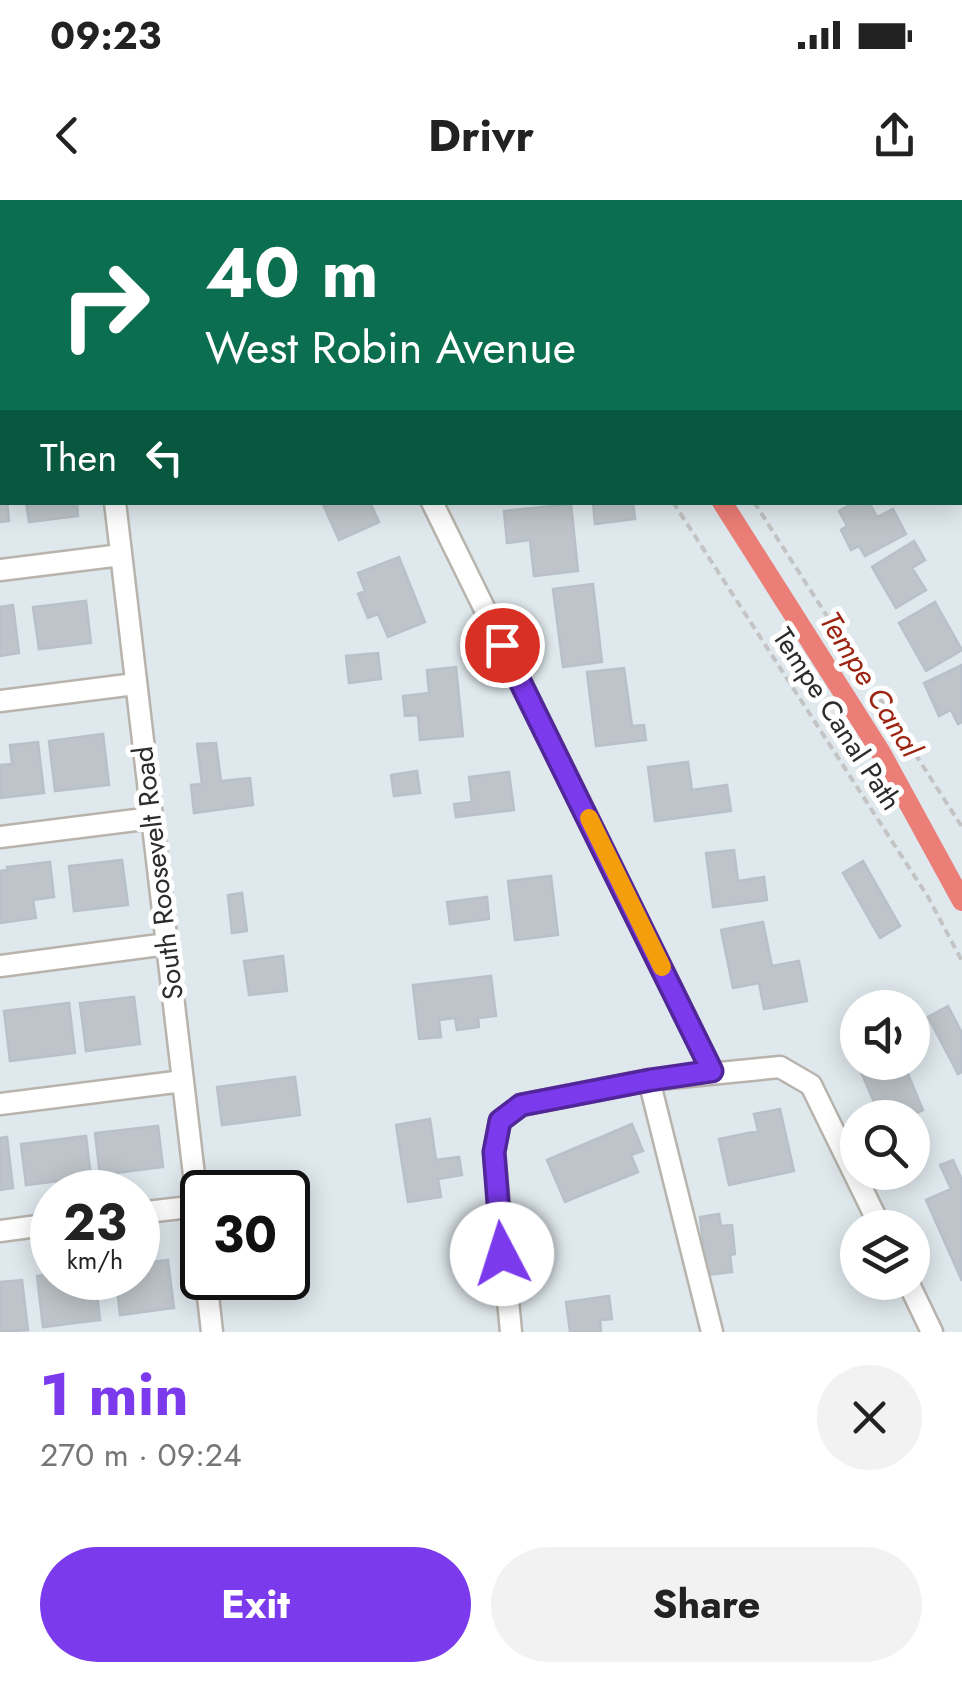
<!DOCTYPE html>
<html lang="en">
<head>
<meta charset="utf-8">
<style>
  :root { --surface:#fff; --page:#f2f2f2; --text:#222; --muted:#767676; --accent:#7c3aed }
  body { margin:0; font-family:Jost,sans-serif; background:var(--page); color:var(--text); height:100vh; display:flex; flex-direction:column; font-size:38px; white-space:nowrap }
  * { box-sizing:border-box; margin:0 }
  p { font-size:32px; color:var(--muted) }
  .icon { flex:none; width:55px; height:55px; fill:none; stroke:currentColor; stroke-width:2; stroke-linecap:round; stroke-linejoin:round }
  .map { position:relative; height:1132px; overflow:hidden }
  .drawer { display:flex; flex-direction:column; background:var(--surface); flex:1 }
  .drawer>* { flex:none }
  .guide { position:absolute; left:0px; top:0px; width:962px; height:305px; box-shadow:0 5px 25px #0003; background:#0b6e4f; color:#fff; overflow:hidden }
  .fabs { position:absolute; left:840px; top:790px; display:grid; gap:20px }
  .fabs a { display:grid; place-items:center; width:90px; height:90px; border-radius:50%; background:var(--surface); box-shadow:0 5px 25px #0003; font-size:50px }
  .speed { position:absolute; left:30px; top:970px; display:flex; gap:20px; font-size:50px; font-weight:700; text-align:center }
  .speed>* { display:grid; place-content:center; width:130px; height:130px; border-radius:50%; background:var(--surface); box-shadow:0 5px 25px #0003; line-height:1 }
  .speed small { font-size:25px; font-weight:400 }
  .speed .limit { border:5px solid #111; border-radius:15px; background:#fff; color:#111 }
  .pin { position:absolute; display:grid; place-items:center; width:85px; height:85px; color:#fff; margin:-42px; border:5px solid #fff; border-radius:50%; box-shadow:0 2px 10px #0007 }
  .me { position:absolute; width:110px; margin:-55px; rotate:355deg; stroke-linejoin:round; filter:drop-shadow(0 0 8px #0008) }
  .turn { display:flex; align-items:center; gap:35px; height:210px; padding:0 40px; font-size:45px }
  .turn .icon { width:130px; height:130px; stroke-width:2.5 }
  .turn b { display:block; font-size:70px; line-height:85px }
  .then { display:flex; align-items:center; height:95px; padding:0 40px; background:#0003; gap:20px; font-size:38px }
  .round { display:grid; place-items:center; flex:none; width:105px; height:105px; border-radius:52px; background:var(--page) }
  .headline { display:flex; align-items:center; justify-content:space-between; height:170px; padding:0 40px }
  h1 { font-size:60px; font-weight:700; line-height:75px; color:var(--accent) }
  .action { display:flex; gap:20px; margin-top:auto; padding:20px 40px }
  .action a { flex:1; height:115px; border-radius:60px; background:var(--accent); color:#fff; font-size:40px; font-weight:700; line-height:115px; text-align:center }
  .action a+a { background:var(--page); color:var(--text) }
  .status { display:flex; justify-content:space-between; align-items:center; height:70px; padding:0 50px; background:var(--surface); direction:ltr }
  .status svg { height:28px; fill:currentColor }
  header { display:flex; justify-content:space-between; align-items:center; height:130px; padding:0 40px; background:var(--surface); font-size:45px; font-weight:700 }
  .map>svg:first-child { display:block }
  .education { fill:#cfdfee }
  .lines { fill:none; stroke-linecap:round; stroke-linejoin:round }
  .canal { stroke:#eb7e76; stroke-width:20 }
  .building { fill:#bec4c9; stroke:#b8c1c9; stroke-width:2.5 }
  .minor-casing { stroke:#b8b3ac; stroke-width:25 }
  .path { stroke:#c4c4c4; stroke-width:4; stroke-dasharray:8 5; stroke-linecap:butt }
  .minor { stroke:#fff; stroke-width:20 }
  .route-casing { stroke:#51269a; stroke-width:25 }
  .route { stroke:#7c3aed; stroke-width:18 }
  .slow { stroke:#f59e0b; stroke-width:18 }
  .labels { text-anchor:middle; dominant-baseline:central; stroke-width:10; stroke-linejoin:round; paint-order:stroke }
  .street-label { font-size:28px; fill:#2c2c2c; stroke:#fff }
  .water-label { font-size:30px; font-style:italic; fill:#9b2512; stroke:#fff }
</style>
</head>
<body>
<div class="status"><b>09:23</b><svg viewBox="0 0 49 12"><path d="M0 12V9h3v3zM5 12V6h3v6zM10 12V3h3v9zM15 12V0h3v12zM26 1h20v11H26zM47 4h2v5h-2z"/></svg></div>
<header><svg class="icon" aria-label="back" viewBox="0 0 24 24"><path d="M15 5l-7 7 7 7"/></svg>Drivr<svg class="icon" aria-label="share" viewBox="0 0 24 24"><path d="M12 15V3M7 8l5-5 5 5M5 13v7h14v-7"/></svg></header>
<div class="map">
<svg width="962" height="1132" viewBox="0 0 962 1132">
  <rect width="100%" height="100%" fill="#dfe8ed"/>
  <path class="education" d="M0,0H444L445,2H2L0,201Z"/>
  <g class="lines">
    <path class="canal" d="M526,0L528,2
      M722,302L880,551L962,701"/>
  </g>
  <path class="building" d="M0,281H2V302H7L9,321L0,322Z
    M26,302H77L78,316L29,322Z
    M322,302H370L379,322L339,340Z
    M593,302H633L635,319L595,324Z
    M855,302H869L877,317L893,309L906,334L865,356L859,346L851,350L841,330L847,326L839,311Z
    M571,304L578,371L534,376L530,340L507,343L504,311Z
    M914,341L925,360L912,368L926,390L896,408L872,367Z
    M399,357L425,422L388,437L378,414L368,418L358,394L365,391L358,373Z
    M593,384L602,462L563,467L553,389Z
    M86,401L91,443L39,449L33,407Z
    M935,402L962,450L926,471L899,423Z
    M13,405L19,453L0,456V407Z
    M378,453L381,479L349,483L346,456Z
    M962,465V522L958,524L951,510L939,516L924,483Z
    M456,467L463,536L420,540L418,515L405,516L403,496L429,493L427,470Z
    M624,468L632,526L644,525L646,540L596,546L587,472Z
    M103,534L109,585L55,591L49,541Z
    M38,542L44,593L0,598V565L12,564L10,545Z
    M216,543L221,581L250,578L253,605L194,613L191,585L202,584L197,544Z
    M688,562L692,590L727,585L731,611L655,621L648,567Z
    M417,571L420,593L394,596L391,575Z
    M509,572L514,610L456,617L454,604L472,602L469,577Z
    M734,650L738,681L764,677L767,700L713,707L706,653Z
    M122,660L128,705L74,711L69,666Z
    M863,661L900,726L880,738L843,673Z
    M50,662L54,697L33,700L36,718L0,723V671L8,670L7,667Z
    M551,676L558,735L515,740L508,681Z
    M242,693L247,731L232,733L228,695Z
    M487,697L489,719L450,724L447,702Z
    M763,722L772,766L799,761L807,801L764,809L759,783L733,788L721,730Z
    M283,756L287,791L249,795L244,761Z
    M491,776L496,816L478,818L479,827L457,830L455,818L439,820L441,837L419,839L413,785Z
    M134,797L140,844L86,851L80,803Z
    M69,803L75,853L10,861L4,811Z
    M948,806L962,833V872L958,874L928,817Z
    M858,846V862H903L923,910L905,918H881L851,849Z
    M295,877L300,915L222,925L217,887Z
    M780,909L794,971L729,985L719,939L758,931L754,914Z
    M430,919L436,960L459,957L462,975L438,979L441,997L408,1002L396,925Z
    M632,924L643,951L631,955L638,972L565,1002L547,960Z
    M158,926L163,967L100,975L95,933Z
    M86,936L91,977L26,985L21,944Z
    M7,937L13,988L0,990V938Z
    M953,960L962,980V1081L926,1000L951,989L940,965Z
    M719,1014L721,1026L732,1025L735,1054L730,1055L732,1072L707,1075L700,1017Z
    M168,1060L174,1108L120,1115L116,1078H138V1064Z
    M52,1074V1078H66L68,1091L96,1087L100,1120L43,1127L37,1076Z
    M22,1080L28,1130L0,1132V1082Z
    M609,1096L612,1119L600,1120L601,1132H570L566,1102Z"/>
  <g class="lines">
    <g class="minor-casing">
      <path id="minor" d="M712,2L722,0
        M960,105H962
        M0,228H2
        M960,277L962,278
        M115,302L202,1043
        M432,302L712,871
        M0,370L121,355
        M0,501L135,484
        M0,637L152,618
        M0,766L167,744
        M649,880L712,1132
        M0,904L183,881
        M138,1013L198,1006
        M0,1031L52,1024
        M206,1078L212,1132
        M908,1082L932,1132
        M511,1132L494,952L500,921L521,905L649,880L780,867L811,885L881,1028"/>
    </g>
    <path class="path" d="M473,0L475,2
      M567,0L569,2
      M673,302L928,697L962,761
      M754,302L962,627"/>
    <use href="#minor" class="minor"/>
  </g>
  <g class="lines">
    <g class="route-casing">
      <path id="route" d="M502,445L712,871L650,880L521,905L500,921L494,952L502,1054"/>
    </g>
    <use href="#route" class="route"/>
    <path class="slow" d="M589,618L662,767"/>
  </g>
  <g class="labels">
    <g class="street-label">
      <text transform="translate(837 519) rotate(57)">Tempe Canal Path</text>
      <text transform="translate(158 673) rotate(-97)">South Roosevelt Road</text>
    </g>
    <g class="water-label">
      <text transform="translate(871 484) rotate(58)">Tempe Canal</text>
    </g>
  </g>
</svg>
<div class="fabs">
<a><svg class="icon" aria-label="sound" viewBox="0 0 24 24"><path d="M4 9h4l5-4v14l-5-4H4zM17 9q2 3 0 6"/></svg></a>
<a><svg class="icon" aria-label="search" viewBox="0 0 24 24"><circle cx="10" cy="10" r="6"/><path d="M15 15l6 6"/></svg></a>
<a><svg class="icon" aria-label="layers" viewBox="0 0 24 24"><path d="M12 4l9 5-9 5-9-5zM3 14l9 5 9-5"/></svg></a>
</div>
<div class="speed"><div>23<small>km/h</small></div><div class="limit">30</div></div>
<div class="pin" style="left:502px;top:445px;background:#d93025"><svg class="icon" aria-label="arrive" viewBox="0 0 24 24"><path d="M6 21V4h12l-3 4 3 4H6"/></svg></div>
<svg class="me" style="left:502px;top:1054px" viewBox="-20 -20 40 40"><circle r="19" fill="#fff"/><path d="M0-13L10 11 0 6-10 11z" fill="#7c3aed"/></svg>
<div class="guide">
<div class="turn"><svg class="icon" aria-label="right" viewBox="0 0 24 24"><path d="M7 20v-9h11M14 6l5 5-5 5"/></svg><div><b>40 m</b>West Robin Avenue</div></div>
<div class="then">Then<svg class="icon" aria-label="left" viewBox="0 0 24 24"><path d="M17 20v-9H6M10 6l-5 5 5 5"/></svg></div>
</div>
</div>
<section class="drawer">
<div class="headline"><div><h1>1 min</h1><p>270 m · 09:24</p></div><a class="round"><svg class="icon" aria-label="close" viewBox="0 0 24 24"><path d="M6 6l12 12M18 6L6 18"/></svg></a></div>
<div class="action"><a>Exit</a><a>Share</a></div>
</section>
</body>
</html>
